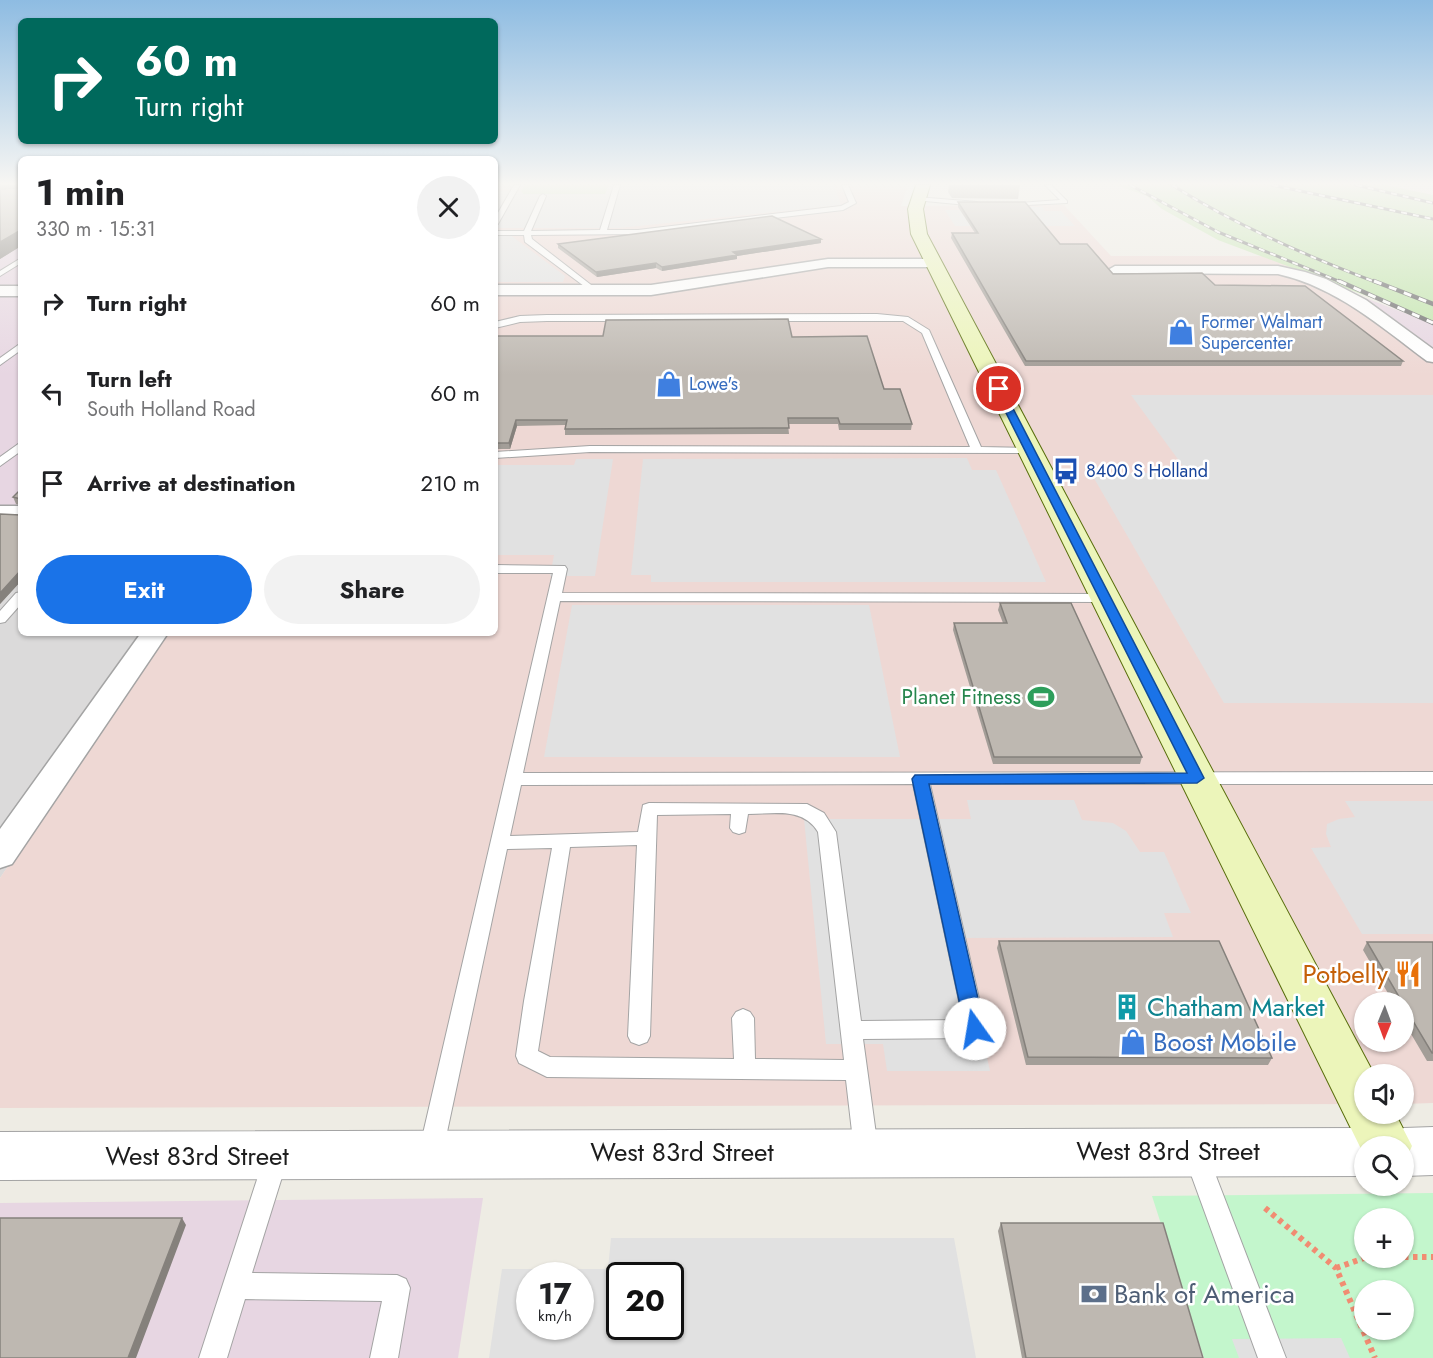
<!DOCTYPE html>
<html lang="en">
<head>
<meta charset="utf-8">
<style>
  :root { --surface:#fff; --page:#f2f2f2; --text:#202124; --muted:#757577; --accent:#1a73e8 }
  body { margin:0; font-family:Jost,sans-serif; background:var(--page); color:var(--text); height:100vh; display:flex; flex-direction:column; font-size:22px; white-space:nowrap }
  * { box-sizing:border-box; margin:0 }
  p { font-size:20px; color:var(--muted) }
  .icon { flex:none; width:33px; height:33px; fill:none; stroke:currentColor; stroke-width:2; stroke-linecap:round; stroke-linejoin:round }
  .map { position:relative; flex:1; overflow:hidden }
  .drawer { position:absolute; left:18px; top:156px; width:480px; height:480px; display:flex; flex-direction:column; background:var(--surface); border-radius:9px; box-shadow:0 2px 4px #0004 }
  .drawer>* { flex:none }
  .guide { position:absolute; left:18px; top:18px; width:480px; height:126px; border-radius:9px; box-shadow:0 2px 4px #0004; background:#00695c; color:#fff; overflow:hidden }
  .needle { width:39px; rotate:181deg }
  .tools { position:absolute; left:1354px; top:992px; display:grid; gap:12px }
  .tools a { display:grid; place-items:center; width:60px; height:60px; border-radius:50%; background:var(--surface); box-shadow:0 2px 4px #0004; font-size:30px }
  .speed { position:absolute; left:516px; top:1262px; display:flex; gap:12px; font-size:30px; font-weight:700; text-align:center }
  .speed>* { display:grid; place-content:center; width:78px; height:78px; border-radius:50%; background:var(--surface); box-shadow:0 2px 4px #0004; line-height:1 }
  .speed small { font-size:15px; font-weight:400 }
  .speed .limit { border:3px solid #111; border-radius:9px; background:#fff; color:#111 }
  .pin { position:absolute; display:grid; place-items:center; width:51px; height:51px; color:#fff; margin:-26px; border:3px solid #fff; border-radius:50%; box-shadow:0 2px 6px #0007 }
  .me { position:absolute; width:66px; margin:-33px; rotate:347deg; stroke-linejoin:round; filter:drop-shadow(0 0 4px #0008) }
  .turn { display:flex; align-items:center; gap:21px; height:126px; padding:0 18px; font-size:27px }
  .turn .icon { width:78px; height:78px; stroke-width:2.5 }
  .turn b { display:block; font-size:42px; line-height:51px }
  .round { display:grid; place-items:center; flex:none; width:63px; height:63px; border-radius:32px; background:var(--page) }
  .overview { display:flex; align-items:center; justify-content:space-between; height:102px; padding:0 18px }
  h1 { font-size:36px; font-weight:700; line-height:45px }
  .button { display:flex; gap:12px; margin-top:auto; padding:12px 18px }
  .button a { flex:1; height:69px; border-radius:36px; background:var(--accent); color:#fff; font-size:24px; font-weight:700; line-height:69px; text-align:center }
  .button a+a { background:var(--page); color:var(--text) }
  ul { padding:0; list-style:none }
  li { display:flex; align-items:center; gap:18px; height:90px; padding:0 18px }
  li div { flex:1 }
  li b { display:block; font-size:22px }
  li em { font-style:normal }
  .map>svg:first-child { display:block }
  .residential { fill:#dbdada }
  .commercial { fill:#eed8d4; fill-rule:evenodd }
  .industrial { fill:#e7d6e2 }
  .grass { fill:#c2e5ac }
  .park { fill:#c3f6cc; fill-rule:evenodd }
  .parking { fill:#e1e1e1; fill-rule:evenodd }
  .lines { fill:none; stroke-linecap:round; stroke-linejoin:round }
  .service-casing { stroke:#a4a4a4; stroke-width:2 }
  .minor-casing { stroke:#a4a4a4; stroke-width:3 }
  .tertiary-casing { stroke:#a4a4a4; stroke-width:2 }
  .secondary-casing { stroke:#586d0b; stroke-width:2 }
  .path { stroke:#f18c72; stroke-width:6; stroke-dasharray:4.5 4.5; stroke-linecap:butt }
  .service { fill:#fff; fill-rule:evenodd }
  .minor { fill:#fff; fill-rule:evenodd }
  .tertiary { fill:#fff; fill-rule:evenodd }
  .secondary { fill:#ecf5ba; fill-rule:evenodd }
  .rail-far1-casing { stroke:#6b6b6b; stroke-width:3 }
  .rail-casing { stroke:#6b6b6b; stroke-width:4.5 }
  .rail-far1 { stroke:#fff; stroke-width:2; stroke-dasharray:6; stroke-linecap:butt }
  .rail { stroke:#fff; stroke-width:3; stroke-dasharray:8; stroke-linecap:butt }
  .wall { fill:#a39e98 }
  .shaded-wall { fill:#85817c }
  .building { fill:#beb8b1; stroke:#85817c; stroke-width:1.5 }
  .route { fill:#1a73e8; stroke:#114b97; stroke-width:1.5 }
  .labels { text-anchor:middle; dominant-baseline:central; stroke-width:5; stroke-linejoin:round; paint-order:stroke }
  .far-shop-label { font-size:18px; fill:#366cbe; stroke:#fff; text-anchor:start }
  .far-transit-label { font-size:18px; fill:#164399; stroke:#fff; text-anchor:start }
  .leisure-label { font-size:21px; fill:#27864d; stroke:#fff; text-anchor:end }
  .near-food-label { font-size:26px; fill:#c56008; stroke:#fff; text-anchor:end }
  .near-culture-label { font-size:26px; fill:#0d838f; stroke:#fff; text-anchor:start }
  .near-shop-label { font-size:26px; fill:#366cbe; stroke:#fff; text-anchor:start }
  .near-street-label { font-size:26px; fill:#1d1d1d; stroke:#fff }
  .near-service-label { font-size:26px; fill:#4e5e75; stroke:#fff; text-anchor:start }
</style>
</head>
<body>
<div class="map">
<svg width="1433" height="1358" viewBox="0 0 1433 1358">
  <rect width="100%" height="100%" fill="#eeece4"/>
  <path class="residential" d="M0,516H21V633H167L0,878Z"/>
  <path class="commercial" d="M495,185H908L901,206L1064,205L1111,256H1263L1342,286L1433,352V1103L1404,1104V1074H1365V1104L0,1108V878L167,633H495ZM1365,1002H1404V1041H1365Z"/>
  <path class="industrial" d="M0,185H21V516H0Z
    M1350,292L1433,324V352Z
    M483,1198L458,1358H0V1203Z"/>
  <path class="grass" d="M525,185H609L606,194H523L521,191Z
    M1116,185H1386L1433,195V321L1218,240L1162,209L1147,196Z"/>
  <path class="park" d="M1433,1193V1358H1204L1152,1196ZM1365,1218H1404V1257H1365ZM1365,1290H1404V1329H1365Z"/>
  <path class="parking" d="M609,185H834L841,205L619,228H495V191H521L523,194H605Z
    M973,207H1042L1045,211H1061L1075,226H955L945,210H974Z
    M495,234H509L565,276L563,282H495Z
    M1131,395H1433V703H1224L1091,473H1188Z
    M967,458L972,470H996L1046,582H651V575H631L643,459Z
    M576,459H613L595,576H550L554,555H495V465H574Z
    M572,605H869L900,757H544Z
    M967,800H1074L1082,820L1113,823L1126,831L1140,852H1164L1191,913H1164L1173,937L960,938L990,1071H887L883,1044H826L804,819H971Z
    M1345,801H1433V934H1362L1311,848L1331,847L1326,834L1327,824L1339,819L1355,817Z
    M611,1238H954L976,1358H489L502,1269H608ZM530,1275H580V1326H530ZM620,1275H670V1326H620Z
    M1341,1338L1350,1358H1239L1232,1339Z"/>
  <g class="lines">
    <g class="service-casing">
      <path id="service" d="M514,185H520L498,224L495,226V218Z
        M614,185H620L607,230H638L841,206L849,202L842,185H848L856,203L843,210L638,234L531,235L532,239L595,288L596,290L592,292L525,242L524,235H495V231H524L540,196L543,194L546,196L531,231L600,230Z
        M1045,185H1051L1067,201V203L1007,206L1004,204L1060,200Z
        M917,197L977,202L980,204L977,206L915,200Z
        M21,258V263L0,276V271Z
        M877,314L908,317L929,330L981,447L1030,448L1034,449V453L590,452L495,458V452L590,446L970,447L922,333L903,321H547L520,322L495,328V322L520,316L547,315Z
        M21,343V350L0,365V358Z
        M21,442V451L0,466V457Z
        M495,565L565,566L567,569L562,593L1105,594L1112,598L1105,602L560,601L523,773L1433,772V784H930L986,1029L982,1035L975,1038L863,1039L878,1149L874,1157L866,1160L858,1157L854,1149L846,1080L547,1077L519,1063L516,1056L524,1001L552,848L507,849L443,1151L439,1159L431,1162L423,1159L419,1151L553,573H495ZM913,784L963,1020L861,1021L836,832L824,813L807,804L649,803L643,805L638,832L510,836L521,785ZM731,814L730,828L733,832L739,834L745,832L748,814C774,814 803,807 818,832L844,1060L755,1059L754,1018L750,1012L743,1009L736,1012L732,1018L734,1059L550,1057L538,1051L570,847L637,845L628,1036L631,1042L639,1045L647,1042L650,1036L657,815Z
        M21,592V604L5,622L0,623V611L16,593Z
        M1197,1147L1205,1150L1209,1158L1286,1358H1258L1185,1158L1189,1150Z
        M275,1150L283,1153L287,1161L252,1273L397,1275L406,1279L410,1288L398,1358H370L382,1301L245,1299L227,1358H199L263,1161L267,1153Z"/>
    </g>
    <g class="minor-casing">
      <path id="minor" d="M828,259H934L941,263L934,267H828L651,295H495V285H651Z
        M1115,266H1278L1305,272L1326,279L1366,300L1433,349V362L1427,361C1380,326 1336,287 1278,274L1110,273L1108,270Z
        M0,286H21V296H0Z
        M0,506H21V520H0Z
        M141,633H168L12,864L0,868V829Z"/>
    </g>
    <g class="tertiary-casing">
      <path id="tertiary" d="M1433,1127V1175L1404,1176V1146H1365V1176L0,1180V1132L1365,1128L1383,1135L1384,1138L1386,1135L1404,1128Z"/>
    </g>
    <g class="secondary-casing">
      <path id="secondary" d="M916,185H930L923,209L927,234L1374,1074H1365V1113H1395L1412,1146L1404,1163V1146H1365V1157L911,234L908,209Z"/>
    </g>
    <path class="path" d="M1265,1208L1336,1268L1375,1358
      M1404,1257H1433
      M1336,1268L1367,1257H1399"/>
    <use href="#service" class="service"/>
    <use href="#minor" class="minor"/>
    <use href="#tertiary" class="tertiary"/>
    <use href="#secondary" class="secondary"/>
    <g class="rail-far1-casing">
      <path id="rail-far1" d="M1130,185L1218,232L1343,283
        M1172,185C1237,226 1306,256 1378,283
        M1272,185L1433,219
        M1356,185L1433,203"/>
    </g>
    <g class="rail-casing">
      <path id="rail" d="M1339,281L1433,323
        M1374,281L1433,304"/>
    </g>
    <use href="#rail-far1" class="rail-far1"/>
    <use href="#rail" class="rail"/>
  </g>
  <path class="wall" d="M0,185H21V246L0,259Z
    M949,185H1020L1018,199L952,198L948,192Z
    M958,202L1060,244L1113,274L1215,285L1403,361L1401,366H1025L951,238L952,233H975L958,207Z
    M821,239V243L737,256V259L662,271L656,268L597,277L558,248V244Z
    M495,336L792,337L884,389L912,424L911,430H839L838,424H788L789,434L565,435V425L517,426L510,449H495Z
    M21,489V581L0,604V514L20,515V505L16,504L13,497Z
    M1000,603L1142,757L1140,764H993L953,630L954,623H1003L998,610Z
    M999,941L1272,1058L1268,1065H1026L997,948Z
    M1367,942H1433V1061H1427L1404,1022V1002H1393L1363,950Z
    M1001,1223L1203,1358H1022L998,1231Z"/>
  <path class="shaded-wall" d="M21,230V246L0,259V242Z
    M821,239V243L737,256V259L662,271V267L733,252Z
    M656,263V268L597,277L596,272Z
    M516,420L517,426L510,449L509,443Z
    M21,570V581L0,604V593Z
    M182,1218L186,1225L136,1358H128Z"/>
  <path class="building" d="M18,185H21V230L0,242V189L18,188Z
    M958,202H1025L1060,244H1087L1113,274L1202,273L1215,285L1305,286L1403,361H1026L952,233H978Z
    M772,216L821,239L733,252L737,255L662,267L656,263L596,272L558,244Z
    M788,319L792,337L867,336L884,389H900L912,424H840L838,418H788L789,428L565,429L567,420H516L509,443H495V336H603L606,320Z
    M21,489V570L0,593V514L20,515L21,499L13,497Z
    M1000,603H1071L1142,757H994L954,623H1007Z
    M999,941H1219L1272,1058L1028,1057Z
    M1367,942H1433V1053H1432L1404,1006V1002H1402Z
    M0,1218H182L128,1358H0Z
    M1001,1223H1163L1203,1358H1026Z"/>
  <linearGradient id="sky" x2="0" y2="1"><stop stop-color="#8ebce2"/><stop offset="0.49" stop-color="#f7f6f3"/><stop offset="1" stop-color="#f7f6f3" stop-opacity="0"/></linearGradient>
  <rect width="1433" height="375" fill="url(#sky)"/>
  <path class="route" d="M996,387L1003,389L1204,778L1197,783L929,784L985,1029L982,1035L975,1038L968,1035L965,1029L912,779L915,775L1187,773L994,389Z"/>
  <defs>
    <g id="shop-bare" transform="scale(2.07)"><path d="M-5-2.5h2.3a2.7 3.5 0 0 1 5.4 0H5L5.5 6h-11ZM-1.5-2.5h3a1.5 2.3 0 0 0-3 0Z" fill="#3f7fe0" stroke="#fff" stroke-width="2.5" paint-order="stroke"/></g>
    <g id="bus-bare" transform="scale(2.07)"><path d="M-5-6H5V4H4V6H2V4H-2V6H-4V4H-5ZM-3.5-4V0h7V-4ZM-3.5 1.2v1.5H-2V1.2ZM2 1.2v1.5H3.5V1.2Z" fill="#1a4fb4" stroke="#fff" stroke-width="2.5" paint-order="stroke"/></g>
    <g id="stadium-bare" transform="scale(2.07)"><path d="M0-5a6.5 5 0 1 0 0 10a6.5 5 0 1 0 0-10ZM-3.5-1.8h7v3.6h-7Z" fill="#2e9e5b" stroke="#fff" stroke-width="2.5" paint-order="stroke"/></g>
    <g id="restaurant-bare" transform="scale(2.07)"><path d="M-5-6h1v4h1v-4h1v4h1v-4h1v5L-1.5 .5V6h-2V.5L-5-1ZM5-6V6H3V1.5H1.5Q1.5-4 5-6Z" fill="#e8710a" stroke="#fff" stroke-width="2.5" paint-order="stroke"/></g>
    <g id="building-bare" transform="scale(2.07)"><path d="M-4-6H4V6H1V3H-1V6H-4ZM-2.5-4.3h1.7v1.8h-1.7ZM.8-4.3h1.7v1.8H.8ZM-2.5-1h1.7V.8h-1.7ZM.8-1h1.7V.8H.8Z" fill="#0f9aa8" stroke="#fff" stroke-width="2.5" paint-order="stroke"/></g>
    <g id="bank-bare" transform="scale(2.07)"><path d="M-6-4H6V4H-6ZM0-2.3a2.3 2.3 0 1 0 0 4.6a2.3 2.3 0 1 0 0-4.6Z" fill="#5c6f8a" stroke="#fff" stroke-width="2.5" paint-order="stroke"/></g>
  </defs>
  <g fill-rule="evenodd">
    <use href="#shop-bare" x="1181" y="332"/>
    <use href="#shop-bare" x="669" y="384"/>
    <use href="#bus-bare" x="1066" y="471"/>
    <use href="#stadium-bare" x="1041" y="697"/>
    <use href="#restaurant-bare" x="1408" y="974"/>
    <use href="#building-bare" x="1127" y="1007"/>
    <use href="#shop-bare" x="1133" y="1042"/>
    <use href="#bank-bare" x="1094" y="1294"/>
  </g>
  <g class="labels">
    <g class="far-shop-label">
      <text x="1201" y="322">Former Walmart<tspan x="1201" dy="21">Supercenter</tspan></text>
      <text x="689" y="384">Lowe's</text>
    </g>
    <g class="far-transit-label">
      <text x="1086" y="471">8400 S Holland</text>
    </g>
    <g class="leisure-label">
      <text x="1021" y="697">Planet Fitness</text>
    </g>
    <g class="near-food-label">
      <text x="1388" y="974">Potbelly</text>
    </g>
    <g class="near-culture-label">
      <text x="1147" y="1007">Chatham Market</text>
    </g>
    <g class="near-shop-label">
      <text x="1153" y="1042">Boost Mobile</text>
    </g>
    <g class="near-street-label">
      <text x="1168" y="1151">West 83rd Street</text>
      <text x="682" y="1152">West 83rd Street</text>
      <text x="197" y="1156">West 83rd Street</text>
    </g>
    <g class="near-service-label">
      <text x="1114" y="1294">Bank of America</text>
    </g>
  </g>
</svg>
<div class="tools">
<a><svg class="needle" viewBox="-14 -14 28 28"><path d="M0-13l5 13h-10z" fill="#e53935"/><path d="M0 13l5-13h-10z" fill="#757577"/></svg></a>
<a><svg class="icon" aria-label="sound" viewBox="0 0 24 24"><path d="M4 9h4l5-4v14l-5-4H4zM17 9q2 3 0 6"/></svg></a>
<a><svg class="icon" aria-label="search" viewBox="0 0 24 24"><circle cx="10" cy="10" r="6"/><path d="M15 15l6 6"/></svg></a>
<a>+</a>
<a>−</a>
</div>
<div class="speed"><div>17<small>km/h</small></div><div class="limit">20</div></div>
<div class="pin" style="left:999px;top:389px;background:#d93025"><svg class="icon" aria-label="arrive" viewBox="0 0 24 24"><path d="M6 21V4h12l-3 4 3 4H6"/></svg></div>
<svg class="me" style="left:975px;top:1029px" viewBox="-20 -20 40 40"><circle r="19" fill="#fff"/><path d="M0-13L10 11 0 6-10 11z" fill="#1a73e8"/></svg>
<div class="guide">
<div class="turn"><svg class="icon" aria-label="right" viewBox="0 0 24 24"><path d="M7 20v-9h11M14 6l5 5-5 5"/></svg><div><b>60 m</b>Turn right</div></div>
</div>
<section class="drawer">
<div class="overview"><div><h1>1 min</h1><p>330 m · 15:31</p></div><a class="round"><svg class="icon" aria-label="close" viewBox="0 0 24 24"><path d="M6 6l12 12M18 6L6 18"/></svg></a></div>
<ul>
<li><svg class="icon" aria-label="right" viewBox="0 0 24 24"><path d="M7 20v-9h11M14 6l5 5-5 5"/></svg><div><b>Turn right</b></div><em>60 m</em></li>
<li><svg class="icon" aria-label="left" viewBox="0 0 24 24"><path d="M17 20v-9H6M10 6l-5 5 5 5"/></svg><div><b>Turn left</b><p>South Holland Road</p></div><em>60 m</em></li>
<li><svg class="icon" aria-label="arrive" viewBox="0 0 24 24"><path d="M6 21V4h12l-3 4 3 4H6"/></svg><div><b>Arrive at destination</b></div><em>210 m</em></li>
</ul>
<div class="button"><a>Exit</a><a>Share</a></div>
</section>
</div>
</body>
</html>
